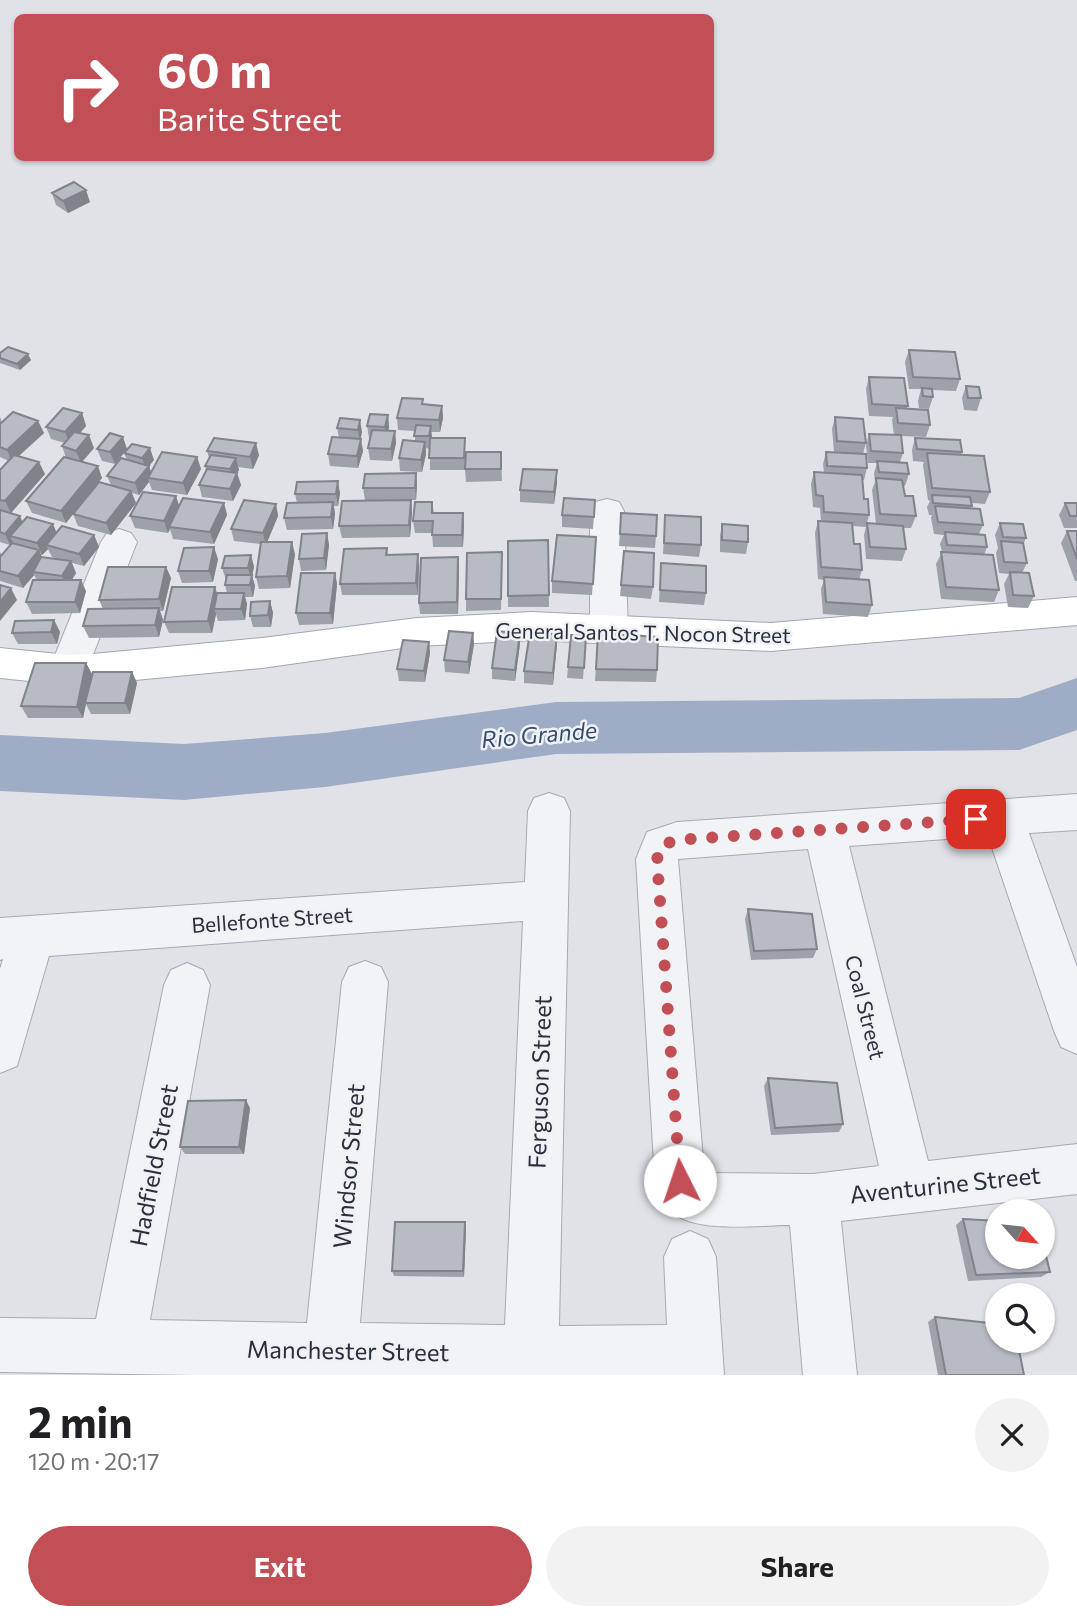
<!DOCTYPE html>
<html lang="en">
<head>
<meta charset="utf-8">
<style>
  :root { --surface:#fff; --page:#f2f2f2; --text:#202124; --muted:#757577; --accent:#c34f56 }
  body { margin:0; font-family:Commissioner,sans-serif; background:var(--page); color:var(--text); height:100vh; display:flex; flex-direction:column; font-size:26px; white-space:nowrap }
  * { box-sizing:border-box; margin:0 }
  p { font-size:23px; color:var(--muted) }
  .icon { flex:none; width:38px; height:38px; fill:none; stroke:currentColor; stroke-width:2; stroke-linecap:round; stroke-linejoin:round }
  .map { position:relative; height:1375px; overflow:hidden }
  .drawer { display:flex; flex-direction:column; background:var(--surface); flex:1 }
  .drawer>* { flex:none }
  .hud { position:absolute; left:14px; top:14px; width:700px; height:147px; border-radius:10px; box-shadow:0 2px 5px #0004; background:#c34f56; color:#fff; overflow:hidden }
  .needle { width:46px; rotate:117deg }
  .controls { position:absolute; left:985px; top:1199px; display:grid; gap:14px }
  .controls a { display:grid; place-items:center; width:70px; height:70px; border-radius:50%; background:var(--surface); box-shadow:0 2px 5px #0004; font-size:35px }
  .pin { position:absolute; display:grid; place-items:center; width:60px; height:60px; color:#fff; margin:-30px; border-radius:14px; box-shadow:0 4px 10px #0006 }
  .me { position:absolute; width:77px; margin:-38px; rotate:356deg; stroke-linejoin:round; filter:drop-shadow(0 0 5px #0008) }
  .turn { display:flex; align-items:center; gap:24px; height:147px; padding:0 28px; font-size:32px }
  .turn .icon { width:91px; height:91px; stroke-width:2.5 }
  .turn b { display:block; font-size:49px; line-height:60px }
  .round { display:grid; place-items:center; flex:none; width:74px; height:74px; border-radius:37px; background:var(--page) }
  .head { display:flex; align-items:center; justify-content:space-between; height:119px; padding:0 28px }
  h1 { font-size:42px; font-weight:700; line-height:52px }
  .cta { display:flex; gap:14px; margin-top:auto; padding:14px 28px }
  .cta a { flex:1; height:80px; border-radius:42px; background:var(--accent); color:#fff; font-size:28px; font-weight:700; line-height:80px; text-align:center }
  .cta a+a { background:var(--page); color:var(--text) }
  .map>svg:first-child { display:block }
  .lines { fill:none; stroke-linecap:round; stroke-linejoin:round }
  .river { fill:#9eadc5; fill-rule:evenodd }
  .minor-casing { stroke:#a6a9b2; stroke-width:2 }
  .major-casing { stroke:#a0a6b2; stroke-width:2 }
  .minor { fill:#f2f3f6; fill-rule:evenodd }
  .major { fill:#fff; fill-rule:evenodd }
  .wall { fill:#9da1a9; fill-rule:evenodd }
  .shaded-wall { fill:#808389 }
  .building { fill:#b7bbc4; stroke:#808389; stroke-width:2 }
  .route { stroke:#c34f56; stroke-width:12; stroke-dasharray:0 21.6 }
  .labels { text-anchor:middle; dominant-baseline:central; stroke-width:5; stroke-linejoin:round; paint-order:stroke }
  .street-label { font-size:21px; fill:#2a2f3e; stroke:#eff1f5 }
  .water-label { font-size:23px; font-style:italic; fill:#374b6e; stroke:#eff1f5 }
  .near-street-label { font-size:24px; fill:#2a2f3e; stroke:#eff1f5 }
</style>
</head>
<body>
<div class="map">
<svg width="1077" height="1375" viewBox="0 0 1077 1375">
  <rect width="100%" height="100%" fill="#e0e2e8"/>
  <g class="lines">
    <path class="river" d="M1077,678V730L1019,750L556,754L325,787L184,800L0,791V735L184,744L325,733L556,702L1019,698Z"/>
    <g class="minor-casing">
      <path id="minor" d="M607,499L619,502L624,511L628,630L622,640L609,644L596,640L590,630V511L595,502Z
        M119,529L131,533L137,542L87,670L81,681L68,685L55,681L49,670L101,542L107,533Z
        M549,793L564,798L570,811L559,1326L667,1325L664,1257L672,1239L690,1231L708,1239L716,1257L724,1375H193L0,1372V1318L96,1319L164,985L171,970L187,963L203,970L210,985L150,1320L307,1323L342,982L349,967L365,961L381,967L388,982L360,1323L505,1325L523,921L49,956L17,1066L0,1073V969L3,959L0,960V918L525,882L528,811L534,798Z
        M1077,794V830L1029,833L1077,967V1054L1061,1047L1054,1031L988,836L849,846L928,1161L1077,1144V1194L841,1221L857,1375H803L790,1225C761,1225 698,1233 675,1214C665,1205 660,1193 655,1181L636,859L647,832L677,822ZM808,849L879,1166L813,1174L707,1173L704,1171L678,859Z"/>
    </g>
    <g class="major-casing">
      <path id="major" d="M1077,597V625L771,651L532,640L417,646L262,668L93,684L68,685L0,678V648L68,655L93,654L262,638L417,618L532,612L771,623Z"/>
    </g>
    <use href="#minor" class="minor"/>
    <use href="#major" class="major"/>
  </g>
  <path class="wall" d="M52,193L90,202L68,213L56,205Z
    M909,350L960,379L956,391L932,390L933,397L929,409L919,408L918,401L921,389H909L905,362Z
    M0,353L31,360L20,370L0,363Z
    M869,377L908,406L907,409L930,425L926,437L901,436L903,453L900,462L909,474L905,486H903L905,496L916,516L911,528H903L906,549L902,561L866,559L864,535L867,523L876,524L872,490L875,482L874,473L877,463H868L866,446L869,434L894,435L892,420L893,417L869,416L866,389Z
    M966,386L981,398L977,411L964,410L962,398Z
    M424,405L442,406L443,418L440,432H431L432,438H465V470H430V449L426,448V454L422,472L400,471L399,458L415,441V431L398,430L397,418Z
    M82,413L86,426L80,433L94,448L82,462L102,478L66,523L32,513L26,501L66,458L62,446L65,443L51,439L46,427Z
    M388,415L389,427L388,431H395L396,443L392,461L370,460L368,448L370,438H369L367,426Z
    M0,417L2,422L38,421L44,433L19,456L45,474L11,513L0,510V470L9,461L0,457Z
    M835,417L866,443L863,454L867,468L864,480H862L864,499L869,515L866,527L853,526L854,544L862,570L859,580L872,605L868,617L823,614L821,589L824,580L818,579L815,533L818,521H821L820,508L813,507L811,484L814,472L824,473L823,464L826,452H834L832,429Z
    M340,418L362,432L360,439L363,451L358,468L330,466L328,454L339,438L337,428Z
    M915,438L962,452L961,455L990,492L985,504L972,503L971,508L983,525L979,534L987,547L984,555L999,590L994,602L941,599L936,564L942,552L940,544L944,535L934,534L931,518L932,515H929L927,507L930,501L928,500L923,465L924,462L913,461L912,450Z
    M97,449H127L154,460L149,466L151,473L197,457L201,469L187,495L152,490L149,482L139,495L132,493L136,503L111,535L78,526L73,514L111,485L107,476L127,460L124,453L126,451L115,464L102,461Z
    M207,451L259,455L253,469L238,467L239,470L237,473L241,485L233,501L202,497L199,485L206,470L205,466L209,458Z
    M501,452L502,481L466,482L465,469Z
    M557,470V483L554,504L520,502V490Z
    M416,473L417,485L416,500H365L363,488Z
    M340,493L338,506H334L335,514L333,529L287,530L284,518L297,503L295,494Z
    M411,500L412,512L410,537L342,538L339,526Z
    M595,500L593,529L562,527V515Z
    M432,502L434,513H463L464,525L463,547H433L432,533H415L413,521Z
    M224,503L227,515L214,544L173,539L170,529L168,533L135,528L130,516L179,506Z
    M1065,503H1077V528H1064L1059,515Z
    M276,504L278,516L267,542L295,554L290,588L259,589L256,577L261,544L234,541L231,529Z
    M0,510L22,522L57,533L94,535L99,547L84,566L72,563L76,573L72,580L86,591L80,613L32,614L26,602L37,580L34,575L23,588L0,581V552L2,555L10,545L0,542ZM48,549L52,557L57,559L41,557V555H42Z
    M621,513L656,536L655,548L619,546Z
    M665,515L701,545L699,557L663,554Z
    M1000,523L1026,538L1023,545L1027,563L1022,573L1034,596L1028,608L1008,607L1004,584L1009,574L999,573L996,553L998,548L995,535Z
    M722,524L748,542L746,554L720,552V536Z
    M1067,531H1077V581H1075L1061,543Z
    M327,533L329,545L326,570L301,571L299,559Z
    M596,537L592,595L552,593V581Z
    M548,540L549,607H508V541Z
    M387,548L388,555L419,566L418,595H342L340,584Z
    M624,551L653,587L651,599L620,596Z
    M251,555L254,567L252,576L255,586L253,597H245L247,604L245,620L218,621L216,614L212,633H169L164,622L217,593H227L225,585L226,580L222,568Z
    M458,557L459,569L458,614H420L419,603Z
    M218,559L213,582L182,583L178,571Z
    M661,563L706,593L704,605L659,602Z
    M502,564L501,610L466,611V599Z
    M166,567L171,578L163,611H160L163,620L159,637L89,638L83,626L103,609L99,600Z
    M335,573L337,584L333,624L299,625L296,613Z
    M270,601L273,613L271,627H253L250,616Z
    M54,620L60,632L57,644H18L12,633Z
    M473,633L474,644L469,674L445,672L444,660Z
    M520,633V644L515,681L492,679V668Z
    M598,633L657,670L656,682L595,681Z
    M557,634L553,685L524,683V671Z
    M586,636L583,679L567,678L568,667Z
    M429,642L430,653L425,682L399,681L397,669Z
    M86,663L92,674L88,693L132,672L137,683L130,714H91L86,704L83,718H28L21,706Z
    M748,909L817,949L813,958L751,960L745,919Z
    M768,1078L843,1124L839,1132L771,1135L764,1086Z
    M250,1108L244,1154H185L180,1147Z
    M963,1219L1050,1272L1041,1277L968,1281L956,1225Z
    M466,1228L464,1277L394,1276L392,1271Z
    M935,1317L1024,1375H938L928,1322Z"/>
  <path class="shaded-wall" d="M86,190L90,202L68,213L63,201Z
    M28,354L31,360L20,370L17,364Z
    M442,406L443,418L440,432L439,420Z
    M82,413L86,426L70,445L65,432Z
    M388,415L389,427L386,439L385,427Z
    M360,420L362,432L360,442L358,430Z
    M38,421L44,433L12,462L7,450Z
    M431,426L432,438L430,449L429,436Z
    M395,431L396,443L392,461L391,449Z
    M89,435L94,448L81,463L76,451Z
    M123,437L127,449L115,464L110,452Z
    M361,439L363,451L358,468L357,456Z
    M425,442L426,454L422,472L421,460Z
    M256,443L259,455L253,469L250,457Z
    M150,448L154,460L149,466L153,478H148L149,482L139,495L135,483L146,469L142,458Z
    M197,457L201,469L187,495L183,483Z
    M236,458L239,470L237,473L241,485L233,501L230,489L234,481L230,469Z
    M39,462L45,474L11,513L5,501Z
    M98,466L102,478L66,523L61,511Z
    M557,470V483L554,504V492Z
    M416,473L417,485L416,500L415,488Z
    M338,481L340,493L338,506L336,494Z
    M131,491L136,503L111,535L106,523Z
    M176,496L180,508L169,527L170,529L168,533L164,521Z
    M411,500L412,512L410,537L409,525Z
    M333,502L335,514L333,529L331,517Z
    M224,503L227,515L214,544L210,532Z
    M276,504L278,516L266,545L263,533Z
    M463,513L464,525L463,547L462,535Z
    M20,516L25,528L10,536L13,542L10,545L5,534Z
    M53,524L58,536L46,545L48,549L42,555L37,543Z
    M327,533L329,545L326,570L324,558Z
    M94,535L99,547L84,566L79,554Z
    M292,542L295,554L290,588L287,576Z
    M214,547L218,559L213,582L209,571Z
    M39,550L44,562L33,572L34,575L23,588L18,576Z
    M418,554L419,566L418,595L416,583Z
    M251,555L254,567L252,576L255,586L253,597L250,585L251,579L248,568Z
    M458,557L459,569L458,614L457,602Z
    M71,561L76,573L67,587L62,576Z
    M166,567L171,578L163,611L159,599Z
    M335,573L337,584L333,624L330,613Z
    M81,580L86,591L80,613L75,602Z
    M215,587L219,599L214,609L216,614L212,633L208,621Z
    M11,588L17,600L0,621V602Z
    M244,593L247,604L245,620L241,609Z
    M270,601L273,613L271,627L268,615Z
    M159,608L163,620L159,637L155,625Z
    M54,620L60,632L57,644L51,632Z
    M473,633L474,644L469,674L468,662Z
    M520,633V644L515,681V670Z
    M557,634V645L553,685V673Z
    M429,642L430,653L425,682L424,671Z
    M86,663L92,674L83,718L77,707Z
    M132,672L137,683L130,714L125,703Z
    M246,1100L250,1108L244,1154L239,1147Z
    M465,1222L466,1228L464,1277L463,1271Z"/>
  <path class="building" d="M74,182L86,190L63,201L52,193Z
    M8,347L28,354L17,364L0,358V353Z
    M909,350L955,352L960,379L913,377Z
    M869,377L904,378L908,406L872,404Z
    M966,386L979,387L981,398H968Z
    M922,388L932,389L933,397L923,396Z
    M402,398L423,399L422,404L442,406L439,420L397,418Z
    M63,408L82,413L65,432L46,427Z
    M896,408L928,410L930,425L898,423Z
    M13,412L38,421L7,450L0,447V424Z
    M370,414L388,415L385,427L367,426Z
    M835,417L863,419L866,443L837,441Z
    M340,418L360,420L358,430L337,428Z
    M416,425L431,426L429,436H414Z
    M372,430L395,431L391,449L368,448Z
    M74,432L89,435L76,451L62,446Z
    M110,433L123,437L110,452L97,449Z
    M869,434L901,435L903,453L871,451Z
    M332,437L361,439L357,456L328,454Z
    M214,438L256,443L250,457L207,451Z
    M430,438H465L464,458H429Z
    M915,438L960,440L962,452L917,449Z
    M403,440L425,442L421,460L399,458Z
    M132,444L150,448L142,458L124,453Z
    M162,452L197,457L183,483L148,478Z
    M466,452H501V469H465Z
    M826,452L866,454L867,468L827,466Z
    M927,453L984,456L990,492L932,488Z
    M14,455L39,462L5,501L0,500V470Z
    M211,455L236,458L230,469L205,466Z
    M64,457L98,466L61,511L26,501Z
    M121,458L149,466L135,483L107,476Z
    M877,461L907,463L909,474L879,472Z
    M207,469L237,473L230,489L199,485Z
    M523,469L557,470L554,492L520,490Z
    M814,472L862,475L864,499H868L869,515L824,512L823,496L816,495Z
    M416,473L415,488H363L365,474Z
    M876,478L902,480L905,496H913L916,516L880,514Z
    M338,481L336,494H295L297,482Z
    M99,482L131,491L106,523L73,514Z
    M143,492L176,496L164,521L130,516Z
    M932,495L970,497L972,506L933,503Z
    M183,498L224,503L210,532L169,527Z
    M564,498L595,500L594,517L562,515Z
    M244,500L276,504L263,533L231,529Z
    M411,500L409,525L339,526L342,501Z
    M333,502L331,517L284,518L287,503Z
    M415,502H432V513H463L462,535H432L433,521H413Z
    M1065,503H1077V516H1070Z
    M935,506L980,509L983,525L938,522Z
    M0,510L20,516L5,534L0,532Z
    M621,513L657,515L656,536L620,534Z
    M665,515L701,517V545L664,543Z
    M27,517L53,524L37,543L10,536Z
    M818,521L852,523L854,544H860L862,570L821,567Z
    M867,523L903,526L906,549L870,547Z
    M1000,523L1023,524L1026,538L1003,537Z
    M722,524L748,526V542L722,540Z
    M62,526L94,535L79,554L46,545Z
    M1067,531H1077V559Z
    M945,532L985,535L987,547L947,545Z
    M327,533L324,558L299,559L302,534Z
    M557,535L596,537L593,584L552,581Z
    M548,540L549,595L508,596V541Z
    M1001,541L1023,543L1027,563L1004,562Z
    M261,542H292L287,576L256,577Z
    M12,543L39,550L18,576L0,571V557Z
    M214,547L209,571H178L184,548Z
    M387,548L386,555L418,554L416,583L340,584L344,549Z
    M624,551L654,553L653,587L621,585Z
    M502,552L501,599H466L467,553Z
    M941,552L993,555L999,590L946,587Z
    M251,555L248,568H222L225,556Z
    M41,557L71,561L62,576L33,572Z
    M458,557L457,602L419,603L421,558Z
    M661,563L706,566V593L660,590Z
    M108,567H166L159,599L99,600Z
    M1010,572L1029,573L1034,596L1013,595Z
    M301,573H335L330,613H296Z
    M227,575H252L250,585H225Z
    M824,577L869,580L872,605L826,602Z
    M33,580H81L75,602H26Z
    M0,585L11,588L0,602Z
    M172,587H215L208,621L164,622Z
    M217,593H244L241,609H214Z
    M270,601L268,615L250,616L251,602Z
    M159,608L155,625L83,626L88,609Z
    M54,620L51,632L12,633L15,621Z
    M449,631L473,633L468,662L444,660Z
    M497,631L520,633L515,670L492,668Z
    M530,632L557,634L553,673L524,671Z
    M598,633L658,637L657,670L596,669Z
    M571,635L586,636L584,668L568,667Z
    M403,640L429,642L424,671L397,669Z
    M35,663H86L77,707L21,706Z
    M93,672H132L125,703H85Z
    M748,909L812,914L817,949L754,951Z
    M768,1078L837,1083L843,1124L775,1128Z
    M246,1100L239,1147H180L188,1101Z
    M963,1219L998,1221V1256H1043V1244L1050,1272L976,1275Z
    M395,1222H465L463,1271H392Z
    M935,1317L998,1324V1340H1017L1024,1375H946Z"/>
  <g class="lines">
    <path class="route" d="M680,1181L657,859L662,845L677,840L976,819"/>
  </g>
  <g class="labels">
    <g class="street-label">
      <text transform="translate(643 632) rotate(1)">General Santos T. Nocon Street</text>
      <text transform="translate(272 919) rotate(-4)">Bellefonte Street</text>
      <text transform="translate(866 1007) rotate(76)">Coal Street</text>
    </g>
    <g class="water-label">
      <text transform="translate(539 734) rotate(-5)">Rio Grande</text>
    </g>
    <g class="near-street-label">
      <text transform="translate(539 1082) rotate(-88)">Ferguson Street</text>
      <text transform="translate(153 1165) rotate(-79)">Hadfield Street</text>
      <text transform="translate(348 1166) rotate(-85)">Windsor Street</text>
      <text transform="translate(945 1184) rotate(-6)">Aventurine Street</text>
      <text transform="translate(348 1350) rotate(1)">Manchester Street</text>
    </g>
  </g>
</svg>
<div class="controls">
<a><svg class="needle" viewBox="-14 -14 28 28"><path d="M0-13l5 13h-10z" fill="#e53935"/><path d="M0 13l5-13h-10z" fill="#757577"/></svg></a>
<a><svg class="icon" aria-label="search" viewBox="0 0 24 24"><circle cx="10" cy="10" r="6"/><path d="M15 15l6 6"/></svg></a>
</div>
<div class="pin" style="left:976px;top:819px;background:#d93025"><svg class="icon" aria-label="arrive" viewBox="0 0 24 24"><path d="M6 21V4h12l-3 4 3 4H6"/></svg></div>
<svg class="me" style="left:680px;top:1181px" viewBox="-20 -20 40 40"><circle r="19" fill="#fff"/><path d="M0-13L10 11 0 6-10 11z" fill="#c34f56"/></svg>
<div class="hud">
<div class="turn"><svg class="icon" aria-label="right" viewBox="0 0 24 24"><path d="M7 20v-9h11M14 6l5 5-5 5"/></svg><div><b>60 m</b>Barite Street</div></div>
</div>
</div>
<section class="drawer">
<div class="head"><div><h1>2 min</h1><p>120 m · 20:17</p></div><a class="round"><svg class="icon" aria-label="close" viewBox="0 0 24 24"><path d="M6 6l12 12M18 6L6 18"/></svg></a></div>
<div class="cta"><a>Exit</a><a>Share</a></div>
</section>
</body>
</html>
